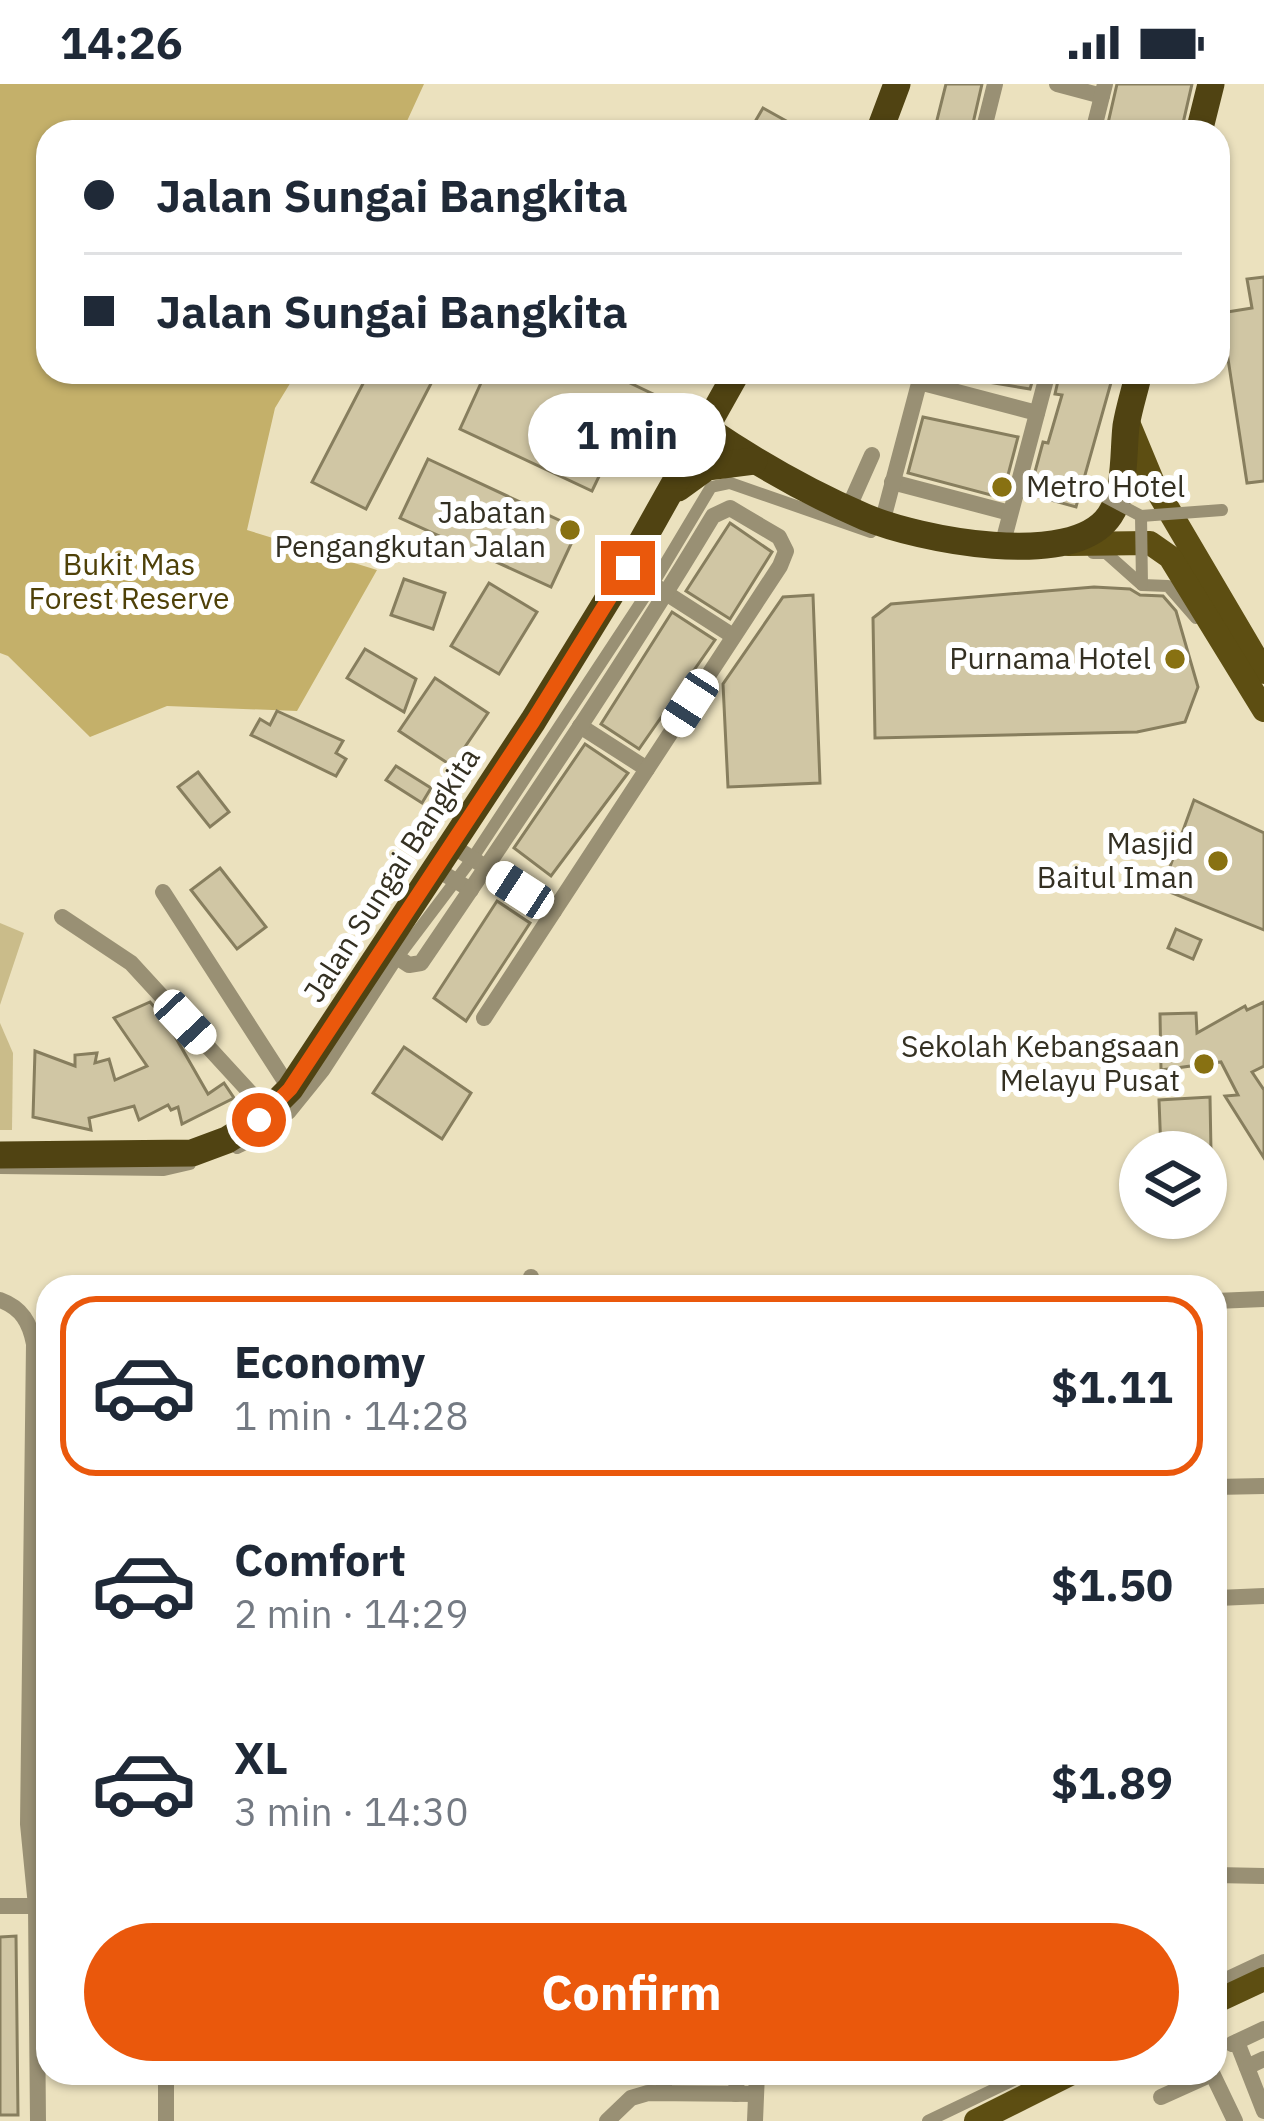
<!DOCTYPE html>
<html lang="en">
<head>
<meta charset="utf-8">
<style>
  body { margin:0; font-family:"IBM Plex Sans",sans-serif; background:#f6f6f7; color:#1f2937; height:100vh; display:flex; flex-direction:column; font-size:45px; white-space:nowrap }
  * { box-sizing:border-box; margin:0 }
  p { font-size:39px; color:#747a83 }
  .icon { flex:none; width:66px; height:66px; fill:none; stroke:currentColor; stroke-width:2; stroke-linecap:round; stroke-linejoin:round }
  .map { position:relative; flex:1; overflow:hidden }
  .drawer { position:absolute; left:36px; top:1191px; width:1191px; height:810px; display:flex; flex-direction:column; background:#fff; border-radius:36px; box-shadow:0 3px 9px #0004 }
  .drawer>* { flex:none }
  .top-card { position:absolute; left:36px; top:36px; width:1194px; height:264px; border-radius:36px; box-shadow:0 3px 9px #0004; display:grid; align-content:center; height:264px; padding:0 48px; background:#fff }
  .controls { position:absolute; left:1119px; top:1047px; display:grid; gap:24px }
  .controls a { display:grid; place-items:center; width:108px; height:108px; border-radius:50%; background:#fff; box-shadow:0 3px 9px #0004; font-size:60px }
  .end { position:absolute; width:54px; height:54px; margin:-27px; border:15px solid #ea580c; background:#fff; box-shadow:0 0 0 6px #fff }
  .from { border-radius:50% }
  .bubble { position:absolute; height:84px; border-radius:42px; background:#fff; box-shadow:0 3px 9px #0004; font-size:39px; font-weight:700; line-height:84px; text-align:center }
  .car { position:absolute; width:36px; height:72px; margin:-36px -18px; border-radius:15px; box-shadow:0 0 9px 3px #0007; background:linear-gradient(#fff 24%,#345 0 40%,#fff 0 76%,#345 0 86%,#fff 0) }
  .top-card b { display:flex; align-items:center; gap:42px; height:114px; font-size:45px }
  .top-card b+b { border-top:3px solid #e0e1e3 }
  .top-card i { width:30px; height:30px; background:#1f2937 }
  ul { padding:21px 0 0; list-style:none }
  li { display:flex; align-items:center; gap:36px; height:180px; margin:0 24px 18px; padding:0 24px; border:6px solid transparent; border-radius:36px }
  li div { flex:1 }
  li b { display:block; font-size:45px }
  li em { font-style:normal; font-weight:700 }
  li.selected { border-color:#ea580c }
  li>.icon { width:108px; height:108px; stroke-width:1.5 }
  .button { display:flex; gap:24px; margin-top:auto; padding:24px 48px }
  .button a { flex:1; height:138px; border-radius:72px; background:#ea580c; color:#fff; font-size:48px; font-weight:700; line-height:138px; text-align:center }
  .status { display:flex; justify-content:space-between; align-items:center; height:84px; padding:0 60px; background:#fff; direction:ltr }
  .status svg { height:33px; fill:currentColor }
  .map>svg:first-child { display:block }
  .green { fill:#cabc8a }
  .forest { fill:#c4b06a }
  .building { fill:#d0c6a4; stroke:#877e5e; stroke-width:3 }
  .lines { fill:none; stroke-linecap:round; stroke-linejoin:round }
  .pedestrian { stroke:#999074; stroke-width:12 }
  .minor { stroke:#999074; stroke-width:16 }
  .primary { stroke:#5d4e12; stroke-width:24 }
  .trunk { stroke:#504312; stroke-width:27 }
  .pedestrian-bridge { stroke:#999074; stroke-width:12 }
  .route { stroke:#ea580c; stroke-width:15 }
  .poi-dot { fill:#887112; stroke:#fff; stroke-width:4.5 }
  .labels { text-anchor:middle; stroke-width:12; stroke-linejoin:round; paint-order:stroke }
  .poi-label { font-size:30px; fill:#343022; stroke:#fff; text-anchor:end }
  .park-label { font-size:30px; fill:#4f4108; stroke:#fff }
  .street-label { font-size:30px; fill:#343022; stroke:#fff }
</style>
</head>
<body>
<div class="status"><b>14:26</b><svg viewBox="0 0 49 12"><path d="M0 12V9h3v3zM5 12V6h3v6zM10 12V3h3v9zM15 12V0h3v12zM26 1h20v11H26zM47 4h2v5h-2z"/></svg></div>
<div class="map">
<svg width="1264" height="2037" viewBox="0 0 1264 2037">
  <rect width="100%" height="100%" fill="#ebe1be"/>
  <g class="green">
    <polygon points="0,839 24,849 0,921"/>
    <polygon points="0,939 13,969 12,1046 0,1046"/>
  </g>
  <polygon class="forest" points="0,0 424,0 402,48 48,48 48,288 297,288 275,324 247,446 377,486 297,627 167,622 90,653 8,572 0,569"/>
  <g class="building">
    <polygon points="946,0 982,0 971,48 934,48"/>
    <polygon points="1117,0 1192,0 1181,48 1106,48"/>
    <polygon points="763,24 806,48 749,48"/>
    <polygon points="1264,193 1264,397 1247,399 1221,229 1252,224 1247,195"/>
    <polygon points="369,288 437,288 366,425 312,398"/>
    <polygon points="486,288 607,288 655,311 628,365 615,359 592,407 460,345"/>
    <polygon points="977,288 1035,288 1030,305 976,296"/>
    <polygon points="1060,288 1114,288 1076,423 1029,410 1043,358 1048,359 1062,311 1055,310"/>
    <polygon points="923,333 1018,353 1002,414 908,389"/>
    <polygon points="428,375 578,445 551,503 400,434"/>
    <polygon points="730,439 772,468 730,535 686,507"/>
    <polygon points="404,495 445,509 433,545 391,531"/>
    <polygon points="489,499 537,528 499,590 451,562"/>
    <polygon points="1094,503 1130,505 1140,511 1163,512 1176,527 1198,603 1185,638 1137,648 875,654 873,534 891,520"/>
    <polygon points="813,511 820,699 728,703 723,600 783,513"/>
    <polygon points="672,528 715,556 639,665 601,640"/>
    <polygon points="365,565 416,595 404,628 347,594"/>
    <polygon points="435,594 488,629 452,682 399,647"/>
    <polygon points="277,627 343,657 336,669 346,675 336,692 251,651 260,635 270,641"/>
    <polygon points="585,660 628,689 551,792 514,764"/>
    <polygon points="396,682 431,704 422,719 386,696"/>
    <polygon points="198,688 229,728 210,743 178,703"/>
    <polygon points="1194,716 1264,749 1264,846 1162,805"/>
    <polygon points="220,784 266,843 237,865 191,806"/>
    <polygon points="497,817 530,839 466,937 434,914"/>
    <polygon points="1176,845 1201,856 1193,875 1168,864"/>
    <polygon points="150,918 165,935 208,1010 224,999 234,1014 182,1040 178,1023 171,1026 168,1021 139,1036 134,1022 89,1034 91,1046 33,1033 35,967 75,982 75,971 97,969 95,979 109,975 115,996 147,982 114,934"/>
    <polygon points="1264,918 1264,982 1252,988 1264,1006 1264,1074 1225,1012 1238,1011 1221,978 1161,986 1160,930 1196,929 1197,949 1245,922 1247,926"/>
    <polygon points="404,963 471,1009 442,1055 373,1009"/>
    <polygon points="1210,1013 1211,1068 1161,1068 1159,1016"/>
    <polygon points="16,1852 18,2031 0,2031 0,1853"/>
  </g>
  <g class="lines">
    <g class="pedestrian">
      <polyline points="1093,469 1106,469 1142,501 1168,502 1196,534"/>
      <polyline points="237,1064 256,1055 290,1029 324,987 398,873 472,775 653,500 711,403 730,399 871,448"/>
      <polyline points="0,1084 164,1086 190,1080"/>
      <polyline points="1215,1899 1264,1876"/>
      <polyline points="928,2037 1028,1989"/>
    </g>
    <g class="minor">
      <polyline points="1057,0 1102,12"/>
      <polyline points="983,48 995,0"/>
      <polyline points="1093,48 1105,0"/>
      <polyline points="919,298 1037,329"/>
      <polyline points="892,398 1010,429"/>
      <polyline points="848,425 872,371"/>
      <polyline points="882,439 922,288"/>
      <polyline points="1002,462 1048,288"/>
      <polyline points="627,484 733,552"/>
      <polyline points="580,642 647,685"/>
      <polyline points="436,785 471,806"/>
      <polyline points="163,808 290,1005"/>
      <polyline points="62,833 131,879 268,1028"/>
      <path d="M383 864 409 881 421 879C521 732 621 585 713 432L730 424 779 453 786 467 780 482 554 827 451 761"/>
      <polyline points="484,934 554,827"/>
      <polyline points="531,1193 531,1203"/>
      <polyline points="944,1203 961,1199 1036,1203"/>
      <path d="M0 1216C22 1224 30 1239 34 1260L28 1740 36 1822 38 2037"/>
      <polyline points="1215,1217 1264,1215"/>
      <polyline points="1215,1403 1264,1402"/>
      <polyline points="1218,1514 1264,1512"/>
      <polyline points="1215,1791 1264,1792"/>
      <polyline points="0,1822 36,1822"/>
      <polyline points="1237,1958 1264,2027"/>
      <polyline points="1232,1960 1264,1945"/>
      <polyline points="1247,1983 1264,1975"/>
      <polyline points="1212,1989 1235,2037"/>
      <polyline points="664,2009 664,1989"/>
      <polyline points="736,2010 737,1989"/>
      <polyline points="1161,2013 1212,1990"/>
      <polyline points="166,2037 166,1989"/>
      <polyline points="607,2037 631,2014 648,2009 756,2010"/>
      <polyline points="755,2037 757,1989"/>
    </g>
    <g class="primary">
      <polyline points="1127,336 1154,401 1264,588"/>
      <polyline points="1068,460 1150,459 1170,473 1264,626"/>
      <polyline points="1215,1918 1264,1895"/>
      <polyline points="976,2037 1072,1989"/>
    </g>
    <g class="trunk">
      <polyline points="879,48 897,0"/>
      <polyline points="1199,48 1211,0"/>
      <path d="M705 344C755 378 809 409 865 433 917 455 1073 487 1110 431 1126 407 1123 369 1126 342 1129 324 1135 306 1139 288"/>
      <polyline points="678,404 707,383 754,377"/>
      <polyline points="0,1071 192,1069 227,1056 259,1036 290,1005 533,637 627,484 737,288"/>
    </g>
    <g class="pedestrian-bridge">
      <polyline points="1092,406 1141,432 1142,501"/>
      <polyline points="1141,432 1222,426"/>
    </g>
  </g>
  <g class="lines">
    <polyline class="route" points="259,1036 290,1005 533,637 628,484"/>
  </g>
  <g class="poi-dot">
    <circle cx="1002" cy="403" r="12"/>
    <circle cx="570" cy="446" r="12"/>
    <circle cx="1175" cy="575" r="12"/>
    <circle cx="1218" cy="777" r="12"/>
    <circle cx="1204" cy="980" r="12"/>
  </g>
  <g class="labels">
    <g class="poi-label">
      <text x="1026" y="413" text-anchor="start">Metro Hotel</text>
      <text x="546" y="439">Jabatan<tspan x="546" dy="34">Pengangkutan Jalan</tspan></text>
      <text x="1151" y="585">Purnama Hotel</text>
      <text x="1194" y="770">Masjid<tspan x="1194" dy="34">Baitul Iman</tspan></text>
      <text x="1180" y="973">Sekolah Kebangsaan<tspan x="1180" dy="34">Melayu Pusat</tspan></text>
    </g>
    <g class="park-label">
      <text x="129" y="491">Bukit Mas<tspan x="129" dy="34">Forest Reserve</tspan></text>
    </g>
    <g class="street-label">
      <text transform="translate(392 791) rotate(-57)" y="10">Jalan Sungai Bangkita</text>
    </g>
  </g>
</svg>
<div class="controls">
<a><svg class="icon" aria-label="layers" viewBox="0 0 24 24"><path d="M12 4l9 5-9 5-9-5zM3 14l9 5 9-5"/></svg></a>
</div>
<i class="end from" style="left:259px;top:1036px"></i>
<i class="end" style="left:628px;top:484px"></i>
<div class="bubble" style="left:528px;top:309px;width:198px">1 min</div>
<i class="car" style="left:690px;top:619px;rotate:213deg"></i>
<i class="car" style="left:520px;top:806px;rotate:303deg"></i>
<i class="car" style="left:185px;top:938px;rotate:137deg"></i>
<div class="top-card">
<b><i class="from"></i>Jalan Sungai Bangkita</b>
<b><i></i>Jalan Sungai Bangkita</b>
</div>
<section class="drawer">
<ul>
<li class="selected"><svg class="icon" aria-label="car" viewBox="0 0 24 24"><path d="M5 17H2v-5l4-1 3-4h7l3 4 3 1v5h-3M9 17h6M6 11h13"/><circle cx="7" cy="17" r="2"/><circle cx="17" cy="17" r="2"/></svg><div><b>Economy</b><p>1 min · 14:28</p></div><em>$1.11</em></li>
<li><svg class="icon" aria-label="car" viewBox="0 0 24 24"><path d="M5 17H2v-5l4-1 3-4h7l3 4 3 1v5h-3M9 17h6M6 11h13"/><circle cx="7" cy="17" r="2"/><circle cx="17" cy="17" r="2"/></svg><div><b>Comfort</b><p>2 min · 14:29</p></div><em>$1.50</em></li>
<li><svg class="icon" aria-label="car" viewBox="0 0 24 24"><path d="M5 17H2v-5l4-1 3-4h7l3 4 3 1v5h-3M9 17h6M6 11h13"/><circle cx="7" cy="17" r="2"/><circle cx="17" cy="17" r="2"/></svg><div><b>XL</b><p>3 min · 14:30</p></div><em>$1.89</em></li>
</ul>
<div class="button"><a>Confirm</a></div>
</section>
</div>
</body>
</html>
